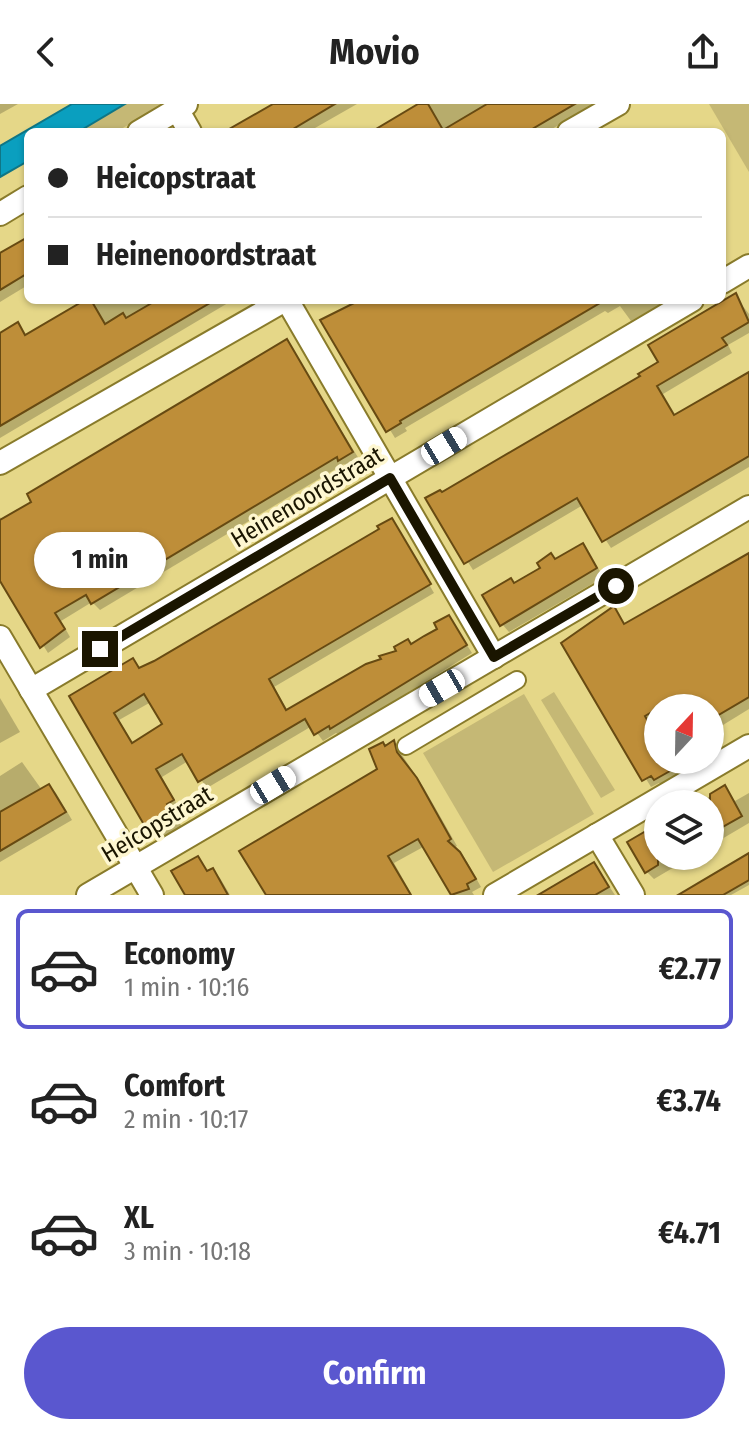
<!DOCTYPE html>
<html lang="en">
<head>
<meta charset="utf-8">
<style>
  body { margin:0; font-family:"Fira Sans Condensed",sans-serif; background:#f2f2f2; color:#222; height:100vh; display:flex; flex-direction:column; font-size:30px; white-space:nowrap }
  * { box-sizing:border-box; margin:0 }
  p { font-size:26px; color:#767676 }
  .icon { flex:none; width:44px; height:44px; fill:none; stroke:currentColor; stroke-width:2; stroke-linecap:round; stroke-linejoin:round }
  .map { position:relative; height:791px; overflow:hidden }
  .sheet { display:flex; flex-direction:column; background:#fff; flex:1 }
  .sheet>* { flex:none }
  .top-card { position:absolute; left:24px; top:24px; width:702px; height:176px; border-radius:12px; box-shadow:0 2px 6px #0004; display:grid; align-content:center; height:176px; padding:0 24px; background:#fff }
  .needle { width:52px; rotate:22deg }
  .controls { position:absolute; left:644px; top:590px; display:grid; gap:16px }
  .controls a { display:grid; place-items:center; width:80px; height:80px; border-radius:50%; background:#fff; box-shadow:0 2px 6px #0004; font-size:40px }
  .end { position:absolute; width:36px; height:36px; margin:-18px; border:10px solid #1a1500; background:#fff; box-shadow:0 0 0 4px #fff }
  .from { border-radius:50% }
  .bubble { position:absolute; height:56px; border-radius:28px; background:#fff; box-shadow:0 2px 6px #0004; font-size:26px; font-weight:700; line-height:56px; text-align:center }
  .car { position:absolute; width:24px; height:48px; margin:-24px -12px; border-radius:10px; box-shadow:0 0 6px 2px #0007; background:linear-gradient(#fff 24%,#345 0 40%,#fff 0 76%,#345 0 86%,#fff 0) }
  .top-card b { display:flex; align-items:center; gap:28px; height:76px; font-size:30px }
  .top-card b+b { border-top:2px solid #e0e0e0 }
  .top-card i { width:20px; height:20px; background:#222 }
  ul { padding:14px 0 0; list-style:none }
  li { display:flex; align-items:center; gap:24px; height:120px; margin:0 16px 12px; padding:0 8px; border:4px solid transparent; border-radius:12px }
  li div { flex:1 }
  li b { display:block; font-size:30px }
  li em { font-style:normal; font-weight:700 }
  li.on { border-color:#5a57cf }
  li>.icon { width:72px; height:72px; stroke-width:1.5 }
  .primary-button { display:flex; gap:16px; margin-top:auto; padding:16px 24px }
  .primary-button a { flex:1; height:92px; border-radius:48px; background:#5a57cf; color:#fff; font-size:32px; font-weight:700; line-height:92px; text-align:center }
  header { display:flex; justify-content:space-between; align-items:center; height:104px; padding:0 24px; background:#fff; font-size:36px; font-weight:700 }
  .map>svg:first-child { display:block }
  .green { fill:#c5b875 }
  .water { fill:#0a9fbf; stroke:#0f7686; stroke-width:2 }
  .shadow { fill:#0003; fill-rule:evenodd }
  .building { fill:#be8e39; stroke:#674a12; stroke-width:2; fill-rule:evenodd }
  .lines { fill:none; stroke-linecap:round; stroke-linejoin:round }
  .pedestrian-casing { stroke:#897b2b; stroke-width:20 }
  .minor-casing { stroke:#897b2b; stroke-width:26 }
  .pedestrian { stroke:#fff; stroke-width:16 }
  .minor { stroke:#fff; stroke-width:22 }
  .route { stroke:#1a1500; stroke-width:10 }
  .labels { text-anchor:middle; stroke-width:7; stroke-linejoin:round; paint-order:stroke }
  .street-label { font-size:24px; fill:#1a1500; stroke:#fef7d1 }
</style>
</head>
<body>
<header><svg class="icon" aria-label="back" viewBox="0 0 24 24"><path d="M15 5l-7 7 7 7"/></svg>Movio<svg class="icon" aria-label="share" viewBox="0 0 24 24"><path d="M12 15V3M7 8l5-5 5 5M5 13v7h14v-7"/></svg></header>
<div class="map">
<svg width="749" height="791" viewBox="0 0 749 791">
  <rect width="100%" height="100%" fill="#e5d788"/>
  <g class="green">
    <polygon points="125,0 164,0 116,28 78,28"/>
    <polygon points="709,0 749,0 749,68"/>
    <polygon points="554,588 615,686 601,694 541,596"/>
    <polygon points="524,590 594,710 493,768 423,649"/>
  </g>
  <polygon class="water" points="72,0 125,0 78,28 28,28 28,57 0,73 0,42"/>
  <g class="shadow">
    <polygon points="0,0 18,0 0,10"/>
    <polygon points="277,0 357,0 308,28 225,28"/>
    <polygon points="422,0 594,0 547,28 374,28"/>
    <polygon points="28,140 28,181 0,198 0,151"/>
    <polygon points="735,192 749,210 749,229 728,241 732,249 663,290 676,312 749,269 749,363 611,444 583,401 473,466 428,395 442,391 642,273"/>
    <polygon points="89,196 233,196 0,334 0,248"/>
    <polygon points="364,196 668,196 631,217 620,202 608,209 605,207 405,324 407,327 395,334 323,216"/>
    <polygon points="287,238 359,355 347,362 344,360 100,506 92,498 61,517 70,533 48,549 0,472 0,413 2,417"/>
    <path d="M392 416 434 489 274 583 288 607 412 542 440 525 449 513 472 549 339 631 336 629 323 637 312 622 207 684 188 657 162 673 179 704 173 708 182 723 159 737 71 593 133 557 141 566 381 426ZM151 598 165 621 133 640 119 616Z"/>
    <polygon points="583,442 604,473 509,528 502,520 515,481"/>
    <polygon points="749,451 749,605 710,629 710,604 658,604 658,656 706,656 662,682 659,679 651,683 563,539 614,504 626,521"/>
    <polygon points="0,594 20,628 0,639"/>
    <polygon points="394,639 424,684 457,742 453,744 467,758 481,783 472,788 474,791 454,791 425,742 394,759 412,791 268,791 380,666 386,644"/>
    <polygon points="22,658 42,686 49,682 56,689 72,716 0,758 0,672"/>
    <polygon points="724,684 735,697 749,689 749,719 710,742 710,700 697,700"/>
    <polygon points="658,723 658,752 693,752 654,775 647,768"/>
    <polygon points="749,751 749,781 731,791 682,791"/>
    <polygon points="198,755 209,769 212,766 220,774 230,791 187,791"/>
    <polygon points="594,760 615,791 542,791"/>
  </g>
  <g class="building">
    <polygon points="273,0 335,0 288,28 224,28"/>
    <polygon points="418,0 428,0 443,26 487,0 575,0 527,28 371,28"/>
    <polygon points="28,133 28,169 0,186 0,149"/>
    <polygon points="736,189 749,218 722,234 727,241 657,282 674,311 749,268 749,352 602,438 577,394 464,460 425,394 440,386 442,388 640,272 638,270 658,258 648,241"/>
    <polygon points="85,196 91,196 105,220 123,209 126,214 157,196 215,196 0,322 0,229 18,218 25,231"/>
    <polygon points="360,196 605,196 400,317 401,319 386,328 320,216"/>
    <polygon points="287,235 353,348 338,357 337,353 91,500 86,491 55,509 65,525 40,544 0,477 0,416 31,398 27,390"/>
    <path d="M392 414 431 480 269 575 286 606 366 560 381 555 379 552 396 547 394 543 408 535 411 540 424 532 437 525 434 519 449 511 467 541 330 625 329 622 314 631 305 615 198 678 182 650 156 665 174 696 167 700 177 716 150 731 69 592 133 554 139 564 154 557 379 425 377 422ZM144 590 162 620 132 639 114 609Z"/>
    <polygon points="583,439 597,464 500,522 482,491 511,474 514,479 540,464 537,459 551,449 555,455"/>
    <polygon points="749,449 749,593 710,616 710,604 681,604 676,594 645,612 658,635 658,656 663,656 670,667 654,676 651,672 642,677 561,539 614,502 624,520"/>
    <polygon points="394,636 397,648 417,674 451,735 448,737 460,748 476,775 467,780 469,785 451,791 418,735 388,752 411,791 266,791 239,747 377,665 369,645 383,638 385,642"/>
    <polygon points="49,680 66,708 0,747 0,708"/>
    <polygon points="725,681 742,712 710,730 710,690"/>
    <polygon points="658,720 658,761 645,769 627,738"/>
    <polygon points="749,749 749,776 723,791 678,791"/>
    <polygon points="198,752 207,767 213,764 228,791 185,791 171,767"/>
    <polygon points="594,758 609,783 595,791 538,791"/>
  </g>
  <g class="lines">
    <defs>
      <polyline id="pedestrian" points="406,642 517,576"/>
      <g id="minor">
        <polyline points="177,5 190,28"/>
        <polyline points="139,28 186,0"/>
        <polyline points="569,28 618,0"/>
        <polyline points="0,110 28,93"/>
        <polyline points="722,178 749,162"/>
        <polyline points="287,196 494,553"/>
        <polyline points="0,359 285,196"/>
        <polyline points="0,533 152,791"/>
        <polyline points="31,586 692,196"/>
        <polyline points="597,731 633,791"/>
        <polyline points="88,791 749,403"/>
        <polyline points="495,791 749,642"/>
      </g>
    </defs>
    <use href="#pedestrian" class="pedestrian-casing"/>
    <use href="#minor" class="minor-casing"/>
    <use href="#pedestrian" class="pedestrian"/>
    <use href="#minor" class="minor"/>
  </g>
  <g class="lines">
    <polyline class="route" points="100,545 390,374 494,553 616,482"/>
  </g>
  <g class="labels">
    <g class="street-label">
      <text transform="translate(307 393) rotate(-31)" y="8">Heinenoordstraat</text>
      <text transform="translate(157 720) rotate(-31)" y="8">Heicopstraat</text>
    </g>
  </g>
</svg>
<div class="controls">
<a><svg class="needle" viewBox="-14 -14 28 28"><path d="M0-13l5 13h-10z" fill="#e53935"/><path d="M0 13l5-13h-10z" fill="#767676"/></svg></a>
<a><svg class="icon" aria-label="layers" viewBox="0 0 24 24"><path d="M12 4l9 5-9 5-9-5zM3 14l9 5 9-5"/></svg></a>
</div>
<i class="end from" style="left:616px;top:482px"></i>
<i class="end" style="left:100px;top:545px"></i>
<div class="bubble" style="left:34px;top:428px;width:132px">1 min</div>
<i class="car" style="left:444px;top:342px;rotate:59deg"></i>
<i class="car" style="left:442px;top:584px;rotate:240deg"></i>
<i class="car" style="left:273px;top:681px;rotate:59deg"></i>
<div class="top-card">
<b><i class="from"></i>Heicopstraat</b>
<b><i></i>Heinenoordstraat</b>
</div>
</div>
<section class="sheet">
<ul>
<li class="on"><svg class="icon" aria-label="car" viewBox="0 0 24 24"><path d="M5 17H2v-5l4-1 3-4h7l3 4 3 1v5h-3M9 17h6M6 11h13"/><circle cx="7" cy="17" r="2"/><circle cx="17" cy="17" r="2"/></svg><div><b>Economy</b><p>1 min · 10:16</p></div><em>€2.77</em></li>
<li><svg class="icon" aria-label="car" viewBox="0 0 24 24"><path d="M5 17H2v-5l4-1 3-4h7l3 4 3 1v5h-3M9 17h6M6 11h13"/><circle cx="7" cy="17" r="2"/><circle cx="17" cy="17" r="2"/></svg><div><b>Comfort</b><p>2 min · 10:17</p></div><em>€3.74</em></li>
<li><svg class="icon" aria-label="car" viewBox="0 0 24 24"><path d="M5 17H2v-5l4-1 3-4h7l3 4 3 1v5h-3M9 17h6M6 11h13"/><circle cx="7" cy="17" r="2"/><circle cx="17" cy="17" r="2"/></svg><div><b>XL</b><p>3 min · 10:18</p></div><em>€4.71</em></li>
</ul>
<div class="primary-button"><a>Confirm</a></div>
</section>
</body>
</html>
